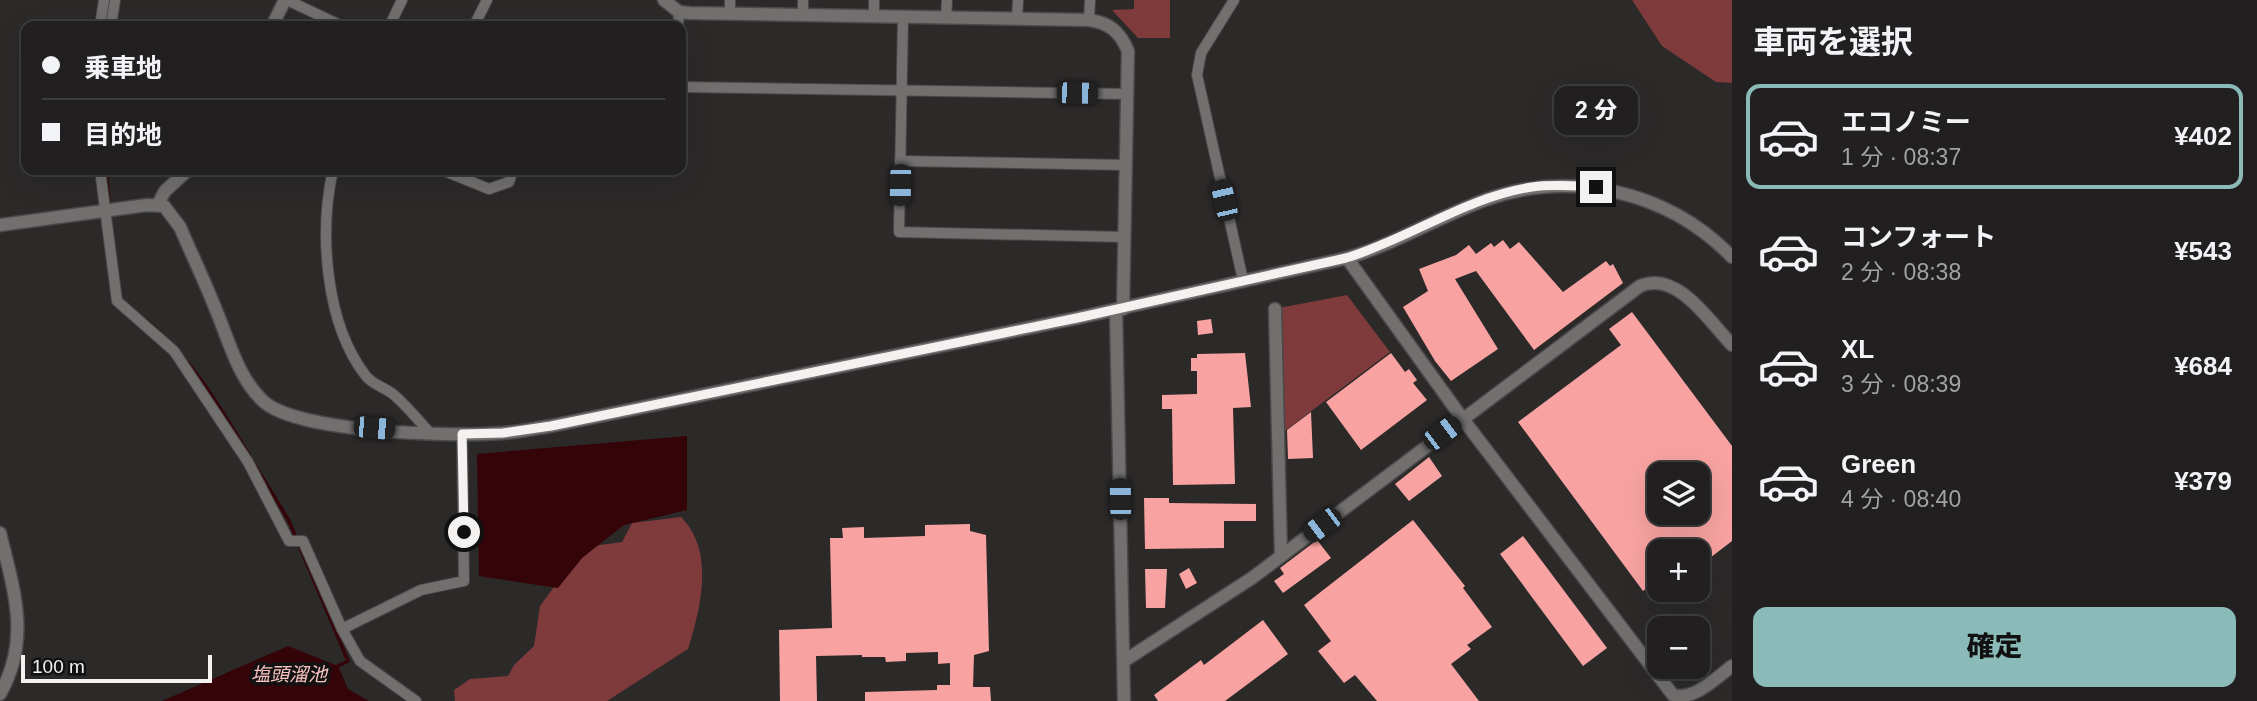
<!DOCTYPE html>
<html lang="ja">
<head>
<meta charset="utf-8">
<style>
  body { margin:0; font-family:Arial,"Noto Sans JP",sans-serif; background:#292728; color:#f1f3f6; height:100vh; display:flex; flex-direction:column; font-size:26px; white-space:nowrap }
  * { box-sizing:border-box; margin:0 }
  p { font-size:23px; color:#a2a2a4 }
  .icon { flex:none; width:38px; height:38px; fill:none; stroke:currentColor; stroke-width:2; stroke-linecap:round; stroke-linejoin:round }
  .map { position:relative; flex:1; overflow:hidden }
  .sheet { display:flex; flex-direction:column; background:#211f1f; width:525px }
  .sheet>* { flex:none }
  .banner { position:absolute; left:21px; top:21px; width:665px; height:154px; border-radius:14px; box-shadow:0 7px 28px #0002,0 0 0 2px #3e3d3d; display:grid; align-content:center; height:154px; padding:0 21px; background:#211f1f }
  .buttons { position:absolute; left:1647px; top:462px; display:grid; gap:14px }
  .buttons a { display:grid; place-items:center; width:63px; height:63px; border-radius:14px; background:#211f1f; box-shadow:0 7px 28px #0002,0 0 0 2px #3e3d3d; font-size:35px }
  .scale { position:absolute; left:21px; bottom:18px; width:191px; box-sizing:border-box; padding-left:7px; border:4px solid #f4f2f1; border-top:0; font-size:19px; line-height:24px; white-space:nowrap; color:#f4f2f1; -webkit-text-stroke:5px #131212; paint-order:stroke }
  .end { position:absolute; width:32px; height:32px; margin:-16px; border:9px solid #f4f2f1; background:#111; box-shadow:0 0 0 4px #111 }
  .from { border-radius:50% }
  .bubble { position:absolute; height:49px; border-radius:14px; background:#211f1f; box-shadow:0 7px 28px #0002,0 0 0 2px #3e3d3d; font-size:23px; font-weight:800; line-height:49px; text-align:center }
  .car { position:absolute; width:21px; height:42px; margin:-21px -10px; border-radius:9px; box-shadow:0 0 5px 2px #0007; background:linear-gradient(#222 24%,#8ab4d8 0 40%,#222 0 76%,#8ab4d8 0 86%,#222 0) }
  .banner b { display:flex; align-items:center; gap:24px; height:66px; font-size:26px }
  .banner b+b { border-top:2px solid #3e3d3d }
  .banner i { width:18px; height:18px; background:#f1f3f6 }
  ul { padding:0; list-style:none }
  li { display:flex; align-items:center; gap:21px; height:105px; margin:0 14px 10px; padding:0 7px; border:4px solid transparent; border-radius:14px }
  li div { flex:1 }
  li b { display:block; font-size:26px }
  li em { font-style:normal; font-weight:800 }
  li.active { border-color:#8bbbb9 }
  li>.icon { width:63px; height:63px; stroke-width:1.5 }
  h2 { padding:0 21px; font-size:32px; line-height:84px }
  .primary-button { display:flex; gap:14px; margin-top:auto; padding:14px 21px }
  .primary-button a { flex:1; height:80px; border-radius:14px; background:#8bbbb9; color:#111; font-size:28px; font-weight:800; line-height:80px; text-align:center }
  main { display:flex; flex:1; min-height:0 }
  .map>svg:first-child { display:block }
  .green { fill:#7f3a3b }
  .water { fill:#350409 }
  .lines { fill:none; stroke-linecap:round; stroke-linejoin:round }
  .stream { stroke:#350409; stroke-width:3.5 }
  .building { fill:#f8a3a1; fill-rule:evenodd }
  .minor-casing { stroke:#4a4848; stroke-width:12 }
  .tertiary-casing { stroke:#4a4848; stroke-width:15 }
  .minor { stroke:#726f6f; stroke-width:10 }
  .tertiary { stroke:#726f6f; stroke-width:12 }
  .route { stroke:#f4f2f1; stroke-width:9 }
  .labels { text-anchor:middle; stroke-width:7; stroke-linejoin:round; paint-order:stroke }
  .water-label { font-size:19px; font-style:italic; fill:#fbc4c2; stroke:#131212 }
</style>
</head>
<body>
<main>
<div class="map">
<svg width="1732" height="701" viewBox="0 0 1732 701">
  <rect width="100%" height="100%" fill="#2c2929"/>
  <g class="green">
    <polygon points="1134,0 1170,0 1170,38 1138,38 1112,10 1134,9"/>
    <polygon points="1632,0 1732,0 1732,83 1716,82 1662,46"/>
    <polygon points="1347,295 1390,352 1282,433 1279,308"/>
    <path d="M681 517C715 551 701 607 688 649L607 701H455L454 690 470 679 508 676 514 665 534 646 540 606 567 569 593 546 622 542 632 523Z"/>
  </g>
  <g class="water">
    <polygon points="687,436 687,510 624,525 582,558 558,588 479,576 477,454"/>
    <polygon points="288,646 338,666 348,689 369,701 162,701"/>
  </g>
  <g class="lines">
    <g class="stream">
      <polyline points="106,170 109,204"/>
      <path d="M146 320C192 359 219 405 249 455"/>
      <polyline points="253,462 289,521 348,661 338,666"/>
    </g>
  </g>
  <g class="building">
    <polygon points="1503,240 1510,249 1519,242 1563,292 1606,261 1610,266 1613,264 1623,283 1534,350 1476,271 1455,279 1498,349 1451,381 1435,361 1403,307 1428,291 1419,269 1456,255 1469,245 1476,254 1491,243 1494,247"/>
    <path d="M1632 312 1732 446V541L1706 561 1698 551H1659V579L1643 591 1518 422 1621 345 1609 329ZM1659 474H1698V513H1659Z"/>
    <polygon points="1211,319 1213,333 1198,335 1197,321"/>
    <polygon points="1245,353 1251,407 1233,408 1235,484 1173,485 1172,409 1162,409 1162,395 1197,394 1197,371 1191,371 1191,358 1197,358 1197,354"/>
    <polygon points="1391,353 1405,372 1409,369 1417,380 1413,383 1427,400 1361,450 1326,402"/>
    <polygon points="1311,412 1313,458 1288,459 1287,430"/>
    <polygon points="1429,457 1442,476 1409,501 1395,484"/>
    <polygon points="1144,498 1169,498 1169,503 1256,504 1256,521 1224,521 1224,548 1145,549"/>
    <polygon points="1413,520 1465,586 1463,588 1492,627 1467,645 1471,649 1451,664 1479,701 1377,701 1355,675 1344,683 1318,651 1331,641 1304,605"/>
    <polygon points="970,524 970,531 986,535 989,651 974,655 973,687 990,687 991,701 865,701 865,692 937,690 937,685 950,685 950,663 938,664 938,652 906,653 906,661 886,662 885,657 862,657 862,655 816,656 817,701 780,701 779,630 832,628 830,538 843,538 842,528 864,527 864,538 925,536 925,525"/>
    <polygon points="1523,536 1607,648 1583,666 1500,554"/>
    <polygon points="1317,540 1331,558 1283,593 1274,581 1284,574 1280,568"/>
    <polygon points="1189,568 1197,583 1186,589 1179,574"/>
    <polygon points="1145,569 1167,569 1165,608 1146,608"/>
    <polygon points="1263,620 1288,654 1225,701 1158,701 1154,695 1201,660 1204,665"/>
  </g>
  <g class="lines">
    <defs>
      <g id="minor">
        <polyline points="287,0 342,26"/>
        <polyline points="1234,0 1201,53 1197,75 1243,280"/>
        <polyline points="730,13 730,0"/>
        <polyline points="803,15 803,0"/>
        <polyline points="874,16 874,0"/>
        <polyline points="903,17 899,232 1124,237"/>
        <polyline points="946,18 947,0"/>
        <polyline points="1017,19 1018,0"/>
        <polyline points="1089,20 1090,0"/>
        <polyline points="391,23 402,26"/>
        <polyline points="100,26 104,0"/>
        <polyline points="111,26 115,0"/>
        <polyline points="386,26 391,23 402,0"/>
        <polyline points="474,26 487,0"/>
        <polyline points="678,26 679,12"/>
        <polyline points="681,87 1128,94"/>
        <polyline points="900,161 1126,165"/>
        <polyline points="100,170 117,301 174,351 248,462 289,541 303,541 342,629 360,661 416,701"/>
        <path d="M333 170C319 232 325 324 366 376 373 385 384 387 393 394 407 406 418 420 430 433"/>
        <polyline points="442,170 489,189 509,182 511,176 507,170"/>
        <polyline points="342,629 421,590 464,581 462,434"/>
      </g>
      <g id="tertiary">
        <path d="M664 0 679 12 689 13 1089 20C1110 23 1120 32 1128 51L1123 309"/>
        <polyline points="272,26 285,0"/>
        <polyline points="158,204 165,191 188,170"/>
        <path d="M0 225 147 205 164 206 180 227C192 255 205 282 216 310 229 341 238 377 262 400 294 433 455 437 503 433 519 432 535 428 551 426L1077 318 1347 258C1395 244 1438 217 1485 200 1571 169 1668 191 1732 257"/>
        <path d="M1347 258 1462 418 1673 695C1694 701 1716 678 1732 666"/>
        <polyline points="1275,309 1281,556"/>
        <polyline points="1116,310 1124,701"/>
        <path d="M0 533C14 591 31 639 0 694"/>
        <path d="M1124 661 1252 578 1640 286C1677 270 1709 321 1732 345"/>
      </g>
    </defs>
    <use href="#minor" class="minor-casing"/>
    <use href="#tertiary" class="tertiary-casing"/>
    <use href="#minor" class="minor"/>
    <use href="#tertiary" class="tertiary"/>
  </g>
  <g class="lines">
    <path class="route" d="M464 532 462 434 503 433 551 426 1077 318 1346 258C1409 239 1466 197 1532 187 1553 184 1575 186 1596 187"/>
  </g>
  <g class="labels">
    <g class="water-label">
      <text x="289" y="681">塩頭溜池</text>
    </g>
  </g>
</svg>
<div class="buttons">
<a><svg class="icon" aria-label="layers" viewBox="0 0 24 24"><path d="M12 4l9 5-9 5-9-5zM3 14l9 5 9-5"/></svg></a>
<a>+</a>
<a>−</a>
</div>
<div class="scale">100 m</div>
<i class="end from" style="left:464px;top:532px"></i>
<i class="end" style="left:1596px;top:187px"></i>
<div class="bubble" style="left:1554px;top:86px;width:84px">2 分</div>
<i class="car" style="left:1077px;top:93px;rotate:91deg"></i>
<i class="car" style="left:900px;top:185px;rotate:181deg"></i>
<i class="car" style="left:1224px;top:200px;rotate:347deg"></i>
<i class="car" style="left:374px;top:428px;rotate:95deg"></i>
<i class="car" style="left:1442px;top:433px;rotate:53deg"></i>
<i class="car" style="left:1120px;top:499px;rotate:359deg"></i>
<i class="car" style="left:1322px;top:525px;rotate:233deg"></i>
<div class="banner">
<b><i class="from"></i>乗車地</b>
<b><i></i>目的地</b>
</div>
</div>
<section class="sheet">
<h2>車両を選択</h2>
<ul>
<li class="active"><svg class="icon" aria-label="car" viewBox="0 0 24 24"><path d="M5 17H2v-5l4-1 3-4h7l3 4 3 1v5h-3M9 17h6M6 11h13"/><circle cx="7" cy="17" r="2"/><circle cx="17" cy="17" r="2"/></svg><div><b>エコノミー</b><p>1 分 · 08:37</p></div><em>¥402</em></li>
<li><svg class="icon" aria-label="car" viewBox="0 0 24 24"><path d="M5 17H2v-5l4-1 3-4h7l3 4 3 1v5h-3M9 17h6M6 11h13"/><circle cx="7" cy="17" r="2"/><circle cx="17" cy="17" r="2"/></svg><div><b>コンフォート</b><p>2 分 · 08:38</p></div><em>¥543</em></li>
<li><svg class="icon" aria-label="car" viewBox="0 0 24 24"><path d="M5 17H2v-5l4-1 3-4h7l3 4 3 1v5h-3M9 17h6M6 11h13"/><circle cx="7" cy="17" r="2"/><circle cx="17" cy="17" r="2"/></svg><div><b>XL</b><p>3 分 · 08:39</p></div><em>¥684</em></li>
<li><svg class="icon" aria-label="car" viewBox="0 0 24 24"><path d="M5 17H2v-5l4-1 3-4h7l3 4 3 1v5h-3M9 17h6M6 11h13"/><circle cx="7" cy="17" r="2"/><circle cx="17" cy="17" r="2"/></svg><div><b>Green</b><p>4 分 · 08:40</p></div><em>¥379</em></li>
</ul>
<div class="primary-button"><a>確定</a></div>
</section>
</main>
</body>
</html>
